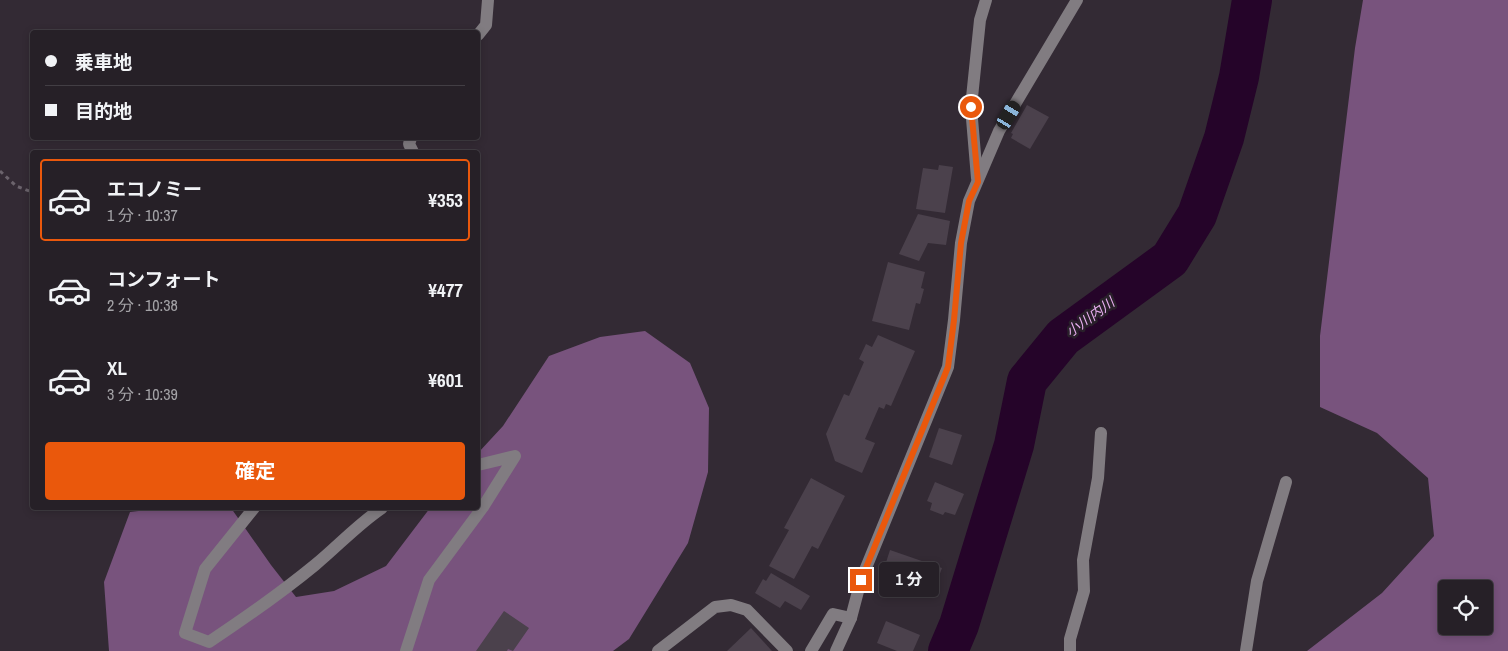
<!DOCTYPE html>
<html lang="ja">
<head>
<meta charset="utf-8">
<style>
  body { margin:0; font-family:"Archivo Narrow","Noto Sans JP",sans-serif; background:#322d33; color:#f1f3f6; height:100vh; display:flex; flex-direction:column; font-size:19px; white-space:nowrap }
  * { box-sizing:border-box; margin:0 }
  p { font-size:16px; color:#a4a3a7 }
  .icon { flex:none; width:28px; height:28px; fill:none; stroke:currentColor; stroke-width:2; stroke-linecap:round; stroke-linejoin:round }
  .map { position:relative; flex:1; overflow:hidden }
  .panel { position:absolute; left:30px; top:150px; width:450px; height:360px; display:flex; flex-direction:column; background:#262027; border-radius:5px; box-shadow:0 2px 8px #0003,0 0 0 1px #423e44 }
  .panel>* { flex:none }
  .guide { position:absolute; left:30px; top:30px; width:450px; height:110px; border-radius:5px; box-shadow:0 2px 8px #0003,0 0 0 1px #423e44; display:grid; align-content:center; height:110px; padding:0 15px; background:#262027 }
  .fabs { position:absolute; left:1438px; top:580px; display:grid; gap:10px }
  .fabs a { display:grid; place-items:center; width:55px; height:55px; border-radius:5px; background:#262027; box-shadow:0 2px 8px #0003,0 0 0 1px #423e44; font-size:25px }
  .end { position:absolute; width:22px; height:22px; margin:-11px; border:6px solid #ea580c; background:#fff; box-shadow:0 0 0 2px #fff }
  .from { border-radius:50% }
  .bubble { position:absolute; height:35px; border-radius:5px; background:#262027; box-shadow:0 2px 8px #0003,0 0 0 1px #423e44; font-size:16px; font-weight:700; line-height:35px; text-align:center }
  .car { position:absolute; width:15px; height:30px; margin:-15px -8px; border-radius:6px; box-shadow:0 0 4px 1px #0007; background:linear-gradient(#222 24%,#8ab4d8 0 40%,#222 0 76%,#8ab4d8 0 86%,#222 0) }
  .guide b { display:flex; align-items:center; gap:18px; height:48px; font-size:19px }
  .guide b+b { border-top:1px solid #423e44 }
  .guide i { width:12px; height:12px; background:#f1f3f6 }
  ul { padding:9px 0 0; list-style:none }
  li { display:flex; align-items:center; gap:15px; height:82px; margin:0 10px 8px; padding:0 5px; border:2px solid transparent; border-radius:5px }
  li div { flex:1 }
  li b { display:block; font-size:19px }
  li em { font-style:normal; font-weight:700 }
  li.on { border-color:#ea580c }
  li>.icon { width:45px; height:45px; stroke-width:1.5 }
  .primary-button { display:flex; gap:10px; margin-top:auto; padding:10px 15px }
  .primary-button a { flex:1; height:58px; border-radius:5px; background:#ea580c; color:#fff; font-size:20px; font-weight:700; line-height:58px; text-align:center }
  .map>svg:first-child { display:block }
  .forest { fill:#78537d; fill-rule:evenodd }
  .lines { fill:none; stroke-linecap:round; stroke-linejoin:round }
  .river { stroke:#250429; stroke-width:40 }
  .building { fill:#4b414c }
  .path { stroke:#6b636c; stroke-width:3; stroke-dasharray:4 4; stroke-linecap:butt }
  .minor { stroke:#817c81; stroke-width:12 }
  .route { stroke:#ea580c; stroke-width:6 }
  .labels { text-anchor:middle; stroke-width:5; stroke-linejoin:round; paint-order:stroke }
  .water-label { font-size:14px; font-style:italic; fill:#eab0f2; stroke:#29202a }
</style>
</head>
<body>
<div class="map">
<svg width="1508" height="651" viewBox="0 0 1508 651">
  <rect width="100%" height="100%" fill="#332a34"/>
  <g class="forest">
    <path d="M1363 0H1508V651H1307L1382 593 1434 536 1428 478 1377 433 1320 407V336L1355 48ZM1446 589H1484V626H1446Z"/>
    <polygon points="645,331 690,363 709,408 708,472 688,543 629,639 613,651 109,651 104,582 130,512 164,508 231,508 271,565 296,597 334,591 386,566 430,508 478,508 478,453 503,426 549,356 600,337"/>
  </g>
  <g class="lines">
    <polyline class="river" points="948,651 959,625 1014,445 1027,381 1063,337 1170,259 1197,215 1224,138 1239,77 1252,0"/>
  </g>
  <g class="building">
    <polygon points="1027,105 1049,117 1030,149 1011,138 1013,134 1011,133"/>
    <polygon points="939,165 953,167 945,213 916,209 923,168 938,170"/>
    <polygon points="918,214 950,221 946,245 928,243 919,261 899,254"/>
    <polygon points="888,262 925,272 921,288 924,289 920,304 916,303 909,330 872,321"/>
    <polygon points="878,335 915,351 891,406 886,404 884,409 879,407 865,439 875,443 862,473 835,461 826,434 844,394 849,396 864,362 859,359 866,344 872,347"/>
    <polygon points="939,428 962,435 952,465 929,457"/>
    <polygon points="811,478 845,496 818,549 812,546 794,579 769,566 789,530 784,528"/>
    <polygon points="935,482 964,494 955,515 945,512 943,515 930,510 932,503 927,501"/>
    <polygon points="890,550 942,568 931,598 912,592 910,597 897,593 898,591 879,584"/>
    <polygon points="771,573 810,596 801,610 785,601 780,608 755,593 763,579 766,581"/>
    <polygon points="504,611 529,628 513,651 508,649 507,651 476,651"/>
    <polygon points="886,621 920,635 913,651 897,651 877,643"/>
    <polygon points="751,628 772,651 727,651"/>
  </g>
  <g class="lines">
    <polyline class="path" points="0,171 16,186 32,192"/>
    <g class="minor">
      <polyline points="478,35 486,25 488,0"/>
      <polyline points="411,138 409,144 413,152"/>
      <polyline points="977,178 971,107 980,20 986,0"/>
      <path d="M254 508 205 569 185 633 209 642C245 618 281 593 315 565 338 546 357 525 382 508"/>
      <polyline points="406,651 429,580 483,507 515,456 478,465"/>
      <polyline points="658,651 715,607 731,605 747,610 787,651"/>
      <polyline points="811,651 833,614 851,618"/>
      <polyline points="836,651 851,618 861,580 948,367 954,320 961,243 969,201 999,131 1077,0"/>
      <polyline points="1070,651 1070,639 1084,591 1083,560 1098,478 1101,433"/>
      <polyline points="1246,651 1257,581 1286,482"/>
    </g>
  </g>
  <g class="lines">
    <polyline class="route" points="861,580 948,367 954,320 961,243 969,201 978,182 971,107"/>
  </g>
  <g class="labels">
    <g class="water-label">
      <text transform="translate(1090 317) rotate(-36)" y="5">小川内川</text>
    </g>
  </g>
</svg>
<div class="fabs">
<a><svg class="icon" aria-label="locate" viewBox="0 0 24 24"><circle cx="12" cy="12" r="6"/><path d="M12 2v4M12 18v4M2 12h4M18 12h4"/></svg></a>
</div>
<i class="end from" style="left:971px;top:107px"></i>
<i class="end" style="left:861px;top:580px"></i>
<div class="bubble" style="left:879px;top:562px;width:60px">1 分</div>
<i class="car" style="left:1009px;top:115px;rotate:31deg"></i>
<div class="guide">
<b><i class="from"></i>乗車地</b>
<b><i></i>目的地</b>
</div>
<section class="panel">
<ul>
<li class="on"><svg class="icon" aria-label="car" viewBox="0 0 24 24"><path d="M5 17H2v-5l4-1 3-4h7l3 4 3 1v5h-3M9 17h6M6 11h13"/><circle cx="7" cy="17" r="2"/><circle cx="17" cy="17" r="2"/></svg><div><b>エコノミー</b><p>1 分 · 10:37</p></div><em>¥353</em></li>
<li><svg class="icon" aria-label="car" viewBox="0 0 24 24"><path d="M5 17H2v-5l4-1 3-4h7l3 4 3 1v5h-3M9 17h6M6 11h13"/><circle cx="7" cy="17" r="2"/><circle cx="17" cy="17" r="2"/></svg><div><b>コンフォート</b><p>2 分 · 10:38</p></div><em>¥477</em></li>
<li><svg class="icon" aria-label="car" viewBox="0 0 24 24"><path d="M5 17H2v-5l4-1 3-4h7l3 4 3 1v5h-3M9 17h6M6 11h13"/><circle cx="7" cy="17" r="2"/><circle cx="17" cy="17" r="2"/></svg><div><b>XL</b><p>3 分 · 10:39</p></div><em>¥601</em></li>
</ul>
<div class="primary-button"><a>確定</a></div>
</section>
</div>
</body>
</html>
